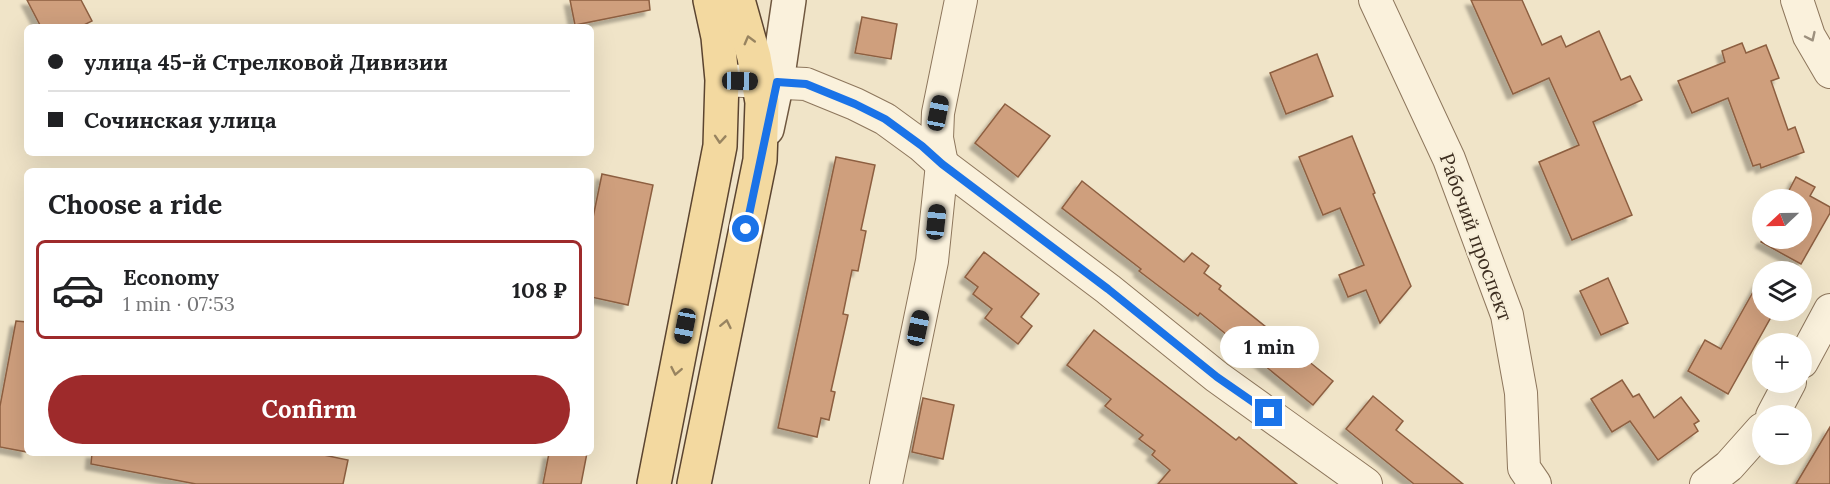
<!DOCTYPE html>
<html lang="en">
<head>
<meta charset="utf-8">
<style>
  body { margin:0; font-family:Lora,serif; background:#f6f6f6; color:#202124; height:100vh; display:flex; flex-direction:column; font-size:22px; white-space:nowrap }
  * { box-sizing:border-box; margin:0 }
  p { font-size:20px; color:#757577 }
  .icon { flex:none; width:33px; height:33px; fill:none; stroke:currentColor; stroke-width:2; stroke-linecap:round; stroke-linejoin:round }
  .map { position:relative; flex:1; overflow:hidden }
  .panel { position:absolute; left:24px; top:168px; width:570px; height:288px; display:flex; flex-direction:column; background:#fff; border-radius:9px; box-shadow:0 6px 24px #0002 }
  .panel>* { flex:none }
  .top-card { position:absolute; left:24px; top:24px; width:570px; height:132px; border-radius:9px; box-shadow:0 6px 24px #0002; display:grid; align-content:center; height:132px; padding:0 24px; background:#fff }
  .needle { width:39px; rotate:248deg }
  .tools { position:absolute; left:1752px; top:189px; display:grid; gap:12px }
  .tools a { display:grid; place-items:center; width:60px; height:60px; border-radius:50%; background:#fff; box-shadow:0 6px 24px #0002; font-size:30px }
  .end { position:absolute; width:27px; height:27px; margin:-14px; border:8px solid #1a73e8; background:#fff; box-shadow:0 0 0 3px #fff }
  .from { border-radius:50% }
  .bubble { position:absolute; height:42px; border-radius:21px; background:#fff; box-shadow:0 6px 24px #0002; font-size:20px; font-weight:700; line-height:42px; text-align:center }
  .car { position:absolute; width:18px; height:36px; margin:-18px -9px; border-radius:8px; box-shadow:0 0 4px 2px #0007; background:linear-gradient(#222 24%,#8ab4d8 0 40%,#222 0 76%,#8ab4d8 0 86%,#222 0) }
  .top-card b { display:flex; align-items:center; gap:21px; height:57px; font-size:22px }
  .top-card b+b { border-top:2px solid #e0e0e0 }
  .top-card i { width:15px; height:15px; background:#202124 }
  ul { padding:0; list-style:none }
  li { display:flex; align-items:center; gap:18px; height:99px; margin:0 12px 9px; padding:0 12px; border:3px solid transparent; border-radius:9px }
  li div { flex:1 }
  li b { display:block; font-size:22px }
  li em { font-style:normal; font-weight:700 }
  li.current { border-color:#9e2a2b }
  li>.icon { width:54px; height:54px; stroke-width:1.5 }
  h2 { padding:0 24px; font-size:27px; line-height:72px }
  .button { display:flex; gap:12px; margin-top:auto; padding:12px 24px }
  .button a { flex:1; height:69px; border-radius:36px; background:#9e2a2b; color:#fff; font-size:24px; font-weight:700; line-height:69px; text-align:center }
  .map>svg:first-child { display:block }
  .building { fill:#cf9f7d; stroke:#8d5f41; stroke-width:1.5; filter:url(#shadow) }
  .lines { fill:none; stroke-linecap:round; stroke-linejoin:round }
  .minor-casing { stroke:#8d765c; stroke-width:34 }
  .secondary-casing { stroke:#6f573f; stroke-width:36 }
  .primary-casing { stroke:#5b4430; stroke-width:36 }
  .minor { stroke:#faf1dc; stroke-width:32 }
  .secondary { stroke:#faf1dc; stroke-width:33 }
  .primary { stroke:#f3d9a0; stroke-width:33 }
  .oneway { stroke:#9c907e }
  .oneway2 { stroke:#988460 }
  .route { stroke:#1a73e8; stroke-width:8 }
  .labels { text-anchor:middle; stroke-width:4.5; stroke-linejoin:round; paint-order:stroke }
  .street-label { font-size:20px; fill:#3d2e20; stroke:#f7eed8 }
</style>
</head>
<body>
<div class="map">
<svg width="1830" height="484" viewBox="0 0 1830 484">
  <defs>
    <filter id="shadow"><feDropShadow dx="-5.5" dy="5.5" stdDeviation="1.5" flood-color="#0004"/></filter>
  </defs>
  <rect width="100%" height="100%" fill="#f0e4c8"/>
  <g class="building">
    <polygon points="27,0 81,0 92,21 80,27 41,27"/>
    <polygon points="570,0 649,0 650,10 575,25"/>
    <polygon points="1471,0 1522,0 1542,45 1561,36 1566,47 1599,31 1621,80 1630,76 1642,100 1593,122 1632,215 1572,240 1539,162 1579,145 1549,78 1513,94"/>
    <polygon points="862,17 897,24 891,59 855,53"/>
    <polygon points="1742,43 1746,53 1766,45 1779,78 1771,81 1788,130 1795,127 1804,152 1761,168 1760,164 1753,166 1728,98 1692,113 1678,81 1725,62 1722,51"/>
    <polygon points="1317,54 1333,96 1286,114 1270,73"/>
    <polygon points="1005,104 1050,136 1018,177 975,143"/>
    <polygon points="1352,136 1375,193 1373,194 1411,286 1380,323 1366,290 1348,297 1339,275 1364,265 1340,208 1323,215 1299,157"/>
    <polygon points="836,157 875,165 861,230 866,231 858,271 852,270 843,314 848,315 831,391 835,392 829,420 821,418 817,437 778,428"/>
    <polygon points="602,174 653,185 628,305 591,297 591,227"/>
    <polygon points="1796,177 1815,187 1810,196 1830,207 1830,213 1801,264 1761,242 1763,238 1802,238 1802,200 1784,200"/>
    <polygon points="1082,181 1184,262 1192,253 1209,266 1204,273 1221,286 1219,289 1333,381 1313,405 1200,313 1198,316 1139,271 1141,269 1062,208"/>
    <polygon points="984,252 1039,294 1021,317 1032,326 1018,344 985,318 992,309 973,294 978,287 965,277"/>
    <polygon points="1762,276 1762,310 1775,310 1728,394 1688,371 1705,340 1721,349"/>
    <polygon points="1608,278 1628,323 1601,335 1580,291"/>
    <polygon points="16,321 27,322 27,452 0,447 0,406"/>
    <polygon points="1094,330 1236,440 1239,437 1297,484 1158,484 1170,470 1152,455 1155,451 1139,439 1143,435 1105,406 1111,399 1067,365"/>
    <polygon points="1622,380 1633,397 1639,394 1654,418 1681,397 1699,421 1694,424 1698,431 1658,460 1630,421 1612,432 1591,399"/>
    <polygon points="1373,396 1403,421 1396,430 1463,484 1414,484 1346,429"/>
    <polygon points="923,398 954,405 943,459 912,452"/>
    <polygon points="1830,427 1830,484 1796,484"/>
    <polygon points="92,453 314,453 348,460 343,484 196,484 91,464"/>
    <polygon points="549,453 587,453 581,484 543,484"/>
  </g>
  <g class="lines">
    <defs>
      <g id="minor">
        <polyline points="1375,0 1449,159 1507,315 1521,393 1524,468 1535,484"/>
        <polyline points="1797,0 1809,36 1830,72"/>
        <polyline points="722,80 806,84 855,104 885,119 922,146 942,164 1108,289 1217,377 1366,484"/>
        <polyline points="1802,362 1830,310"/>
        <polyline points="1772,416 1790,382"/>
        <polyline points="886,484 932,261 942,164 937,138 938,113 961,0"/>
        <polyline points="1706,484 1729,466 1762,429"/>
      </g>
      <polyline id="secondary" points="767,129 777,82 789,0"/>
      <g id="primary">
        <polyline points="654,484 720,146 722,80 718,37 710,0"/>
        <polyline points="694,484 760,160 762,102 754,57 738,0"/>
      </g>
    </defs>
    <use href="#minor" class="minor-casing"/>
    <use href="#secondary" class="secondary-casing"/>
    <use href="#primary" class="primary-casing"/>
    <use href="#minor" class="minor"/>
    <use href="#secondary" class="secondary"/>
    <use href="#primary" class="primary"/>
  </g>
  <defs><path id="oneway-chevron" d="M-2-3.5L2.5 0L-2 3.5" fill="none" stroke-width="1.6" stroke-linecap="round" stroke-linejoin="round" transform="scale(1.5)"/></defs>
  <use class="oneway" href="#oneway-chevron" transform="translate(1811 37) rotate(65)"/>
  <g class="oneway2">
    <use href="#oneway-chevron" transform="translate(749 40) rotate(-105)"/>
    <use href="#oneway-chevron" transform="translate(720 139) rotate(94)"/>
    <use href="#oneway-chevron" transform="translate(726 324) rotate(-78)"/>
    <use href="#oneway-chevron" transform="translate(676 371) rotate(101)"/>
  </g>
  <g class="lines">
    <polyline class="route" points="746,229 777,82 806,84 855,104 885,119 922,146 942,164 1108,289 1217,377 1269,413"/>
  </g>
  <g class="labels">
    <g class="street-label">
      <text transform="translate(1476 237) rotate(70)" y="7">Рабочий проспект</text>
    </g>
  </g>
</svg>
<div class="tools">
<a><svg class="needle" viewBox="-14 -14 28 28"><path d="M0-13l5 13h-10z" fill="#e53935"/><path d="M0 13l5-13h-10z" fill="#757577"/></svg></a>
<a><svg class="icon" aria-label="layers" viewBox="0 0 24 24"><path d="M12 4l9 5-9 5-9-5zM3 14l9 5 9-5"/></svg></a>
<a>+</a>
<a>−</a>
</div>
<i class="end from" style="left:746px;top:229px"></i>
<i class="end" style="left:1269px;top:413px"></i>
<div class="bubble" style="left:1220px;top:326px;width:99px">1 min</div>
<i class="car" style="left:740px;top:81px;rotate:91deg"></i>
<i class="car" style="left:938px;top:113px;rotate:11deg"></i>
<i class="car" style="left:936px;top:222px;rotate:6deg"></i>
<i class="car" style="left:685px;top:326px;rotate:191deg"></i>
<i class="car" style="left:918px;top:328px;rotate:12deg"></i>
<div class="top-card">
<b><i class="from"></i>улица 45-й Стрелковой Дивизии</b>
<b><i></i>Сочинская улица</b>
</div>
<section class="panel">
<h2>Choose a ride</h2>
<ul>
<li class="current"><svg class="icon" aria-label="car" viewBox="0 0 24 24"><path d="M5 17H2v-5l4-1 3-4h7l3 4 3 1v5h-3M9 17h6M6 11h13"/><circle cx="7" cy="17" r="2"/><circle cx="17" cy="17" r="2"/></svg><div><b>Economy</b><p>1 min · 07:53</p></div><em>108 ₽</em></li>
</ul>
<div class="button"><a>Confirm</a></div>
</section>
</div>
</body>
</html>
